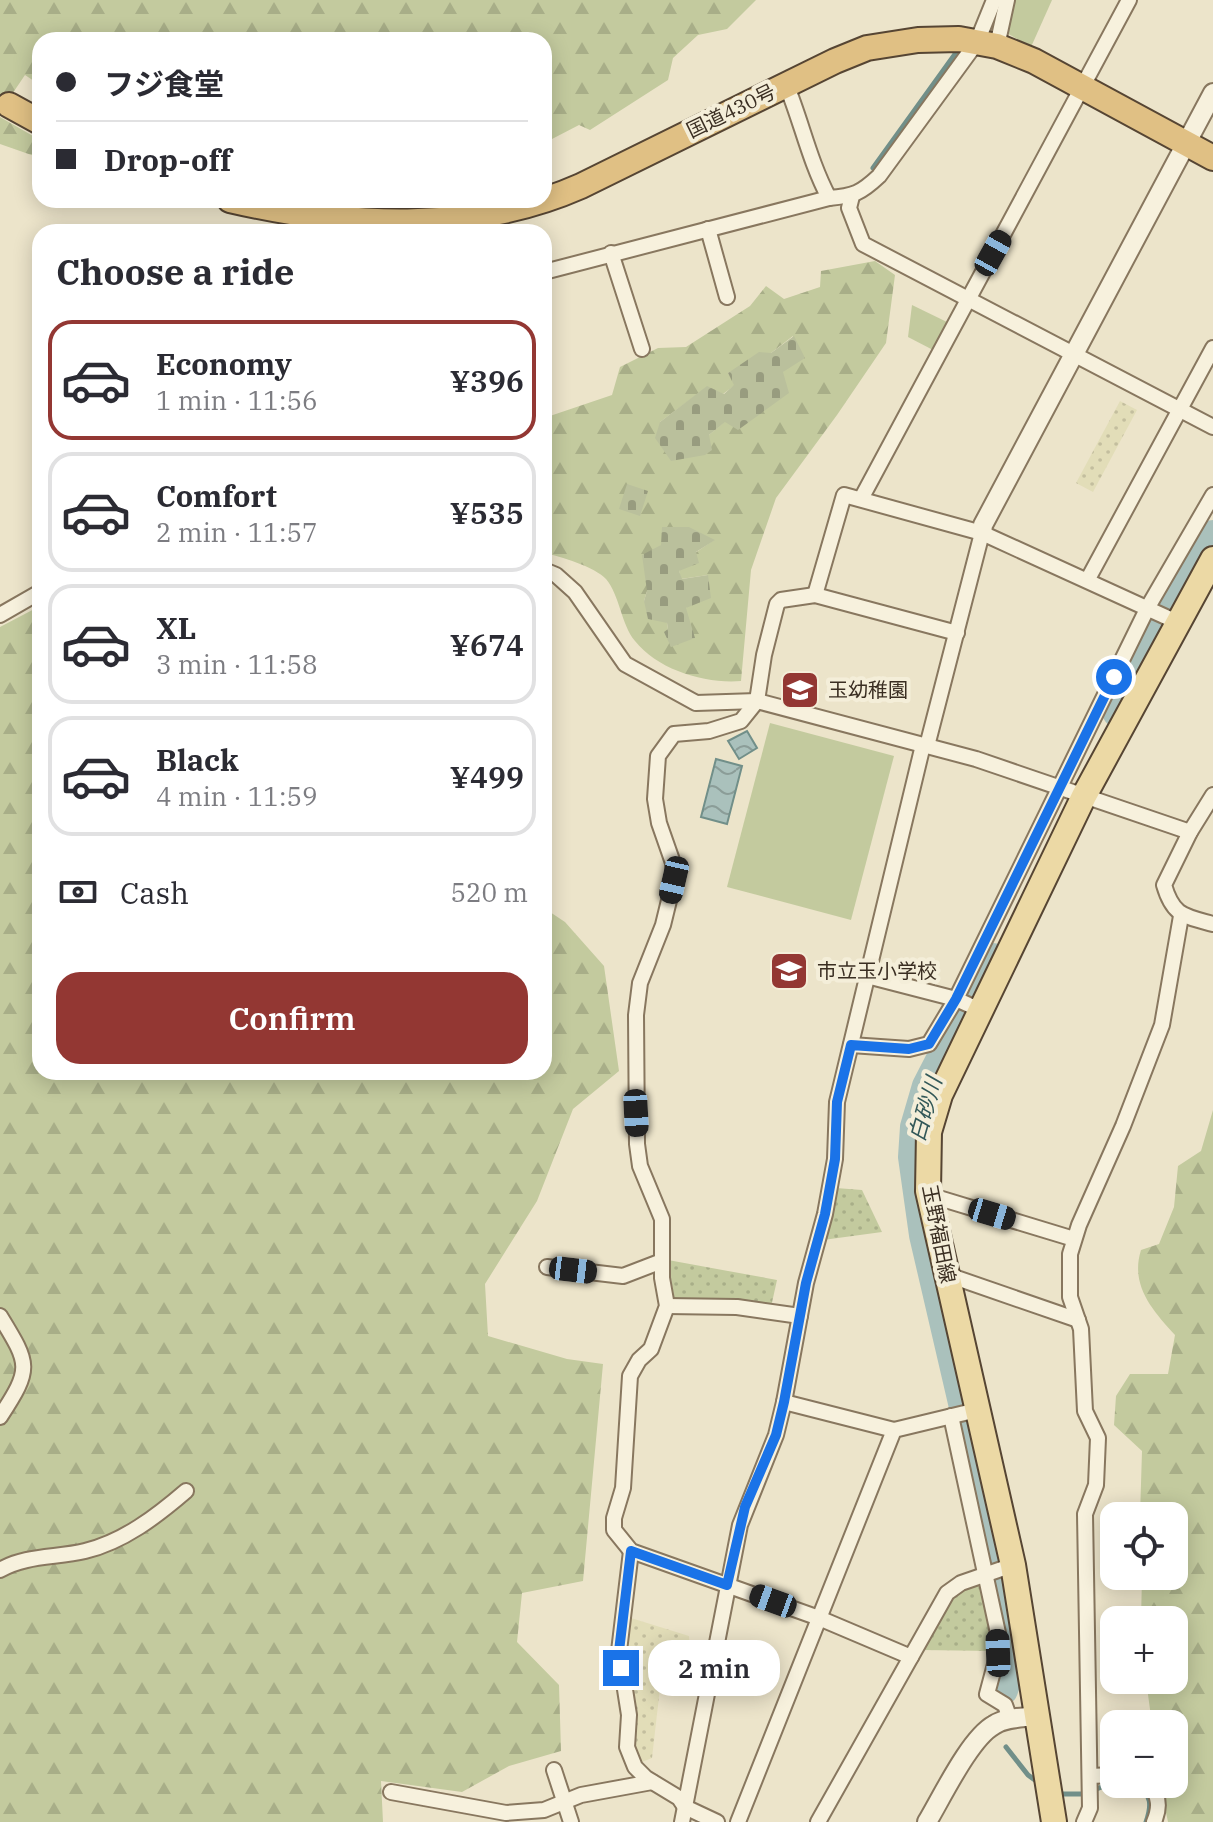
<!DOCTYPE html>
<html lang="en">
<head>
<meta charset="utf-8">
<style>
  body { margin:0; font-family:"IBM Plex Serif","Noto Sans JP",serif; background:#f7f7f7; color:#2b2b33; height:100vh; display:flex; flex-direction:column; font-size:30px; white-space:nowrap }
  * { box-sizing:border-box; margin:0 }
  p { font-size:26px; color:#7c7c81 }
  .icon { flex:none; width:44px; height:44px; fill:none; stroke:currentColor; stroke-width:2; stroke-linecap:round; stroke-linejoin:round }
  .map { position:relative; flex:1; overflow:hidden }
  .panel { position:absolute; left:32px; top:224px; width:520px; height:856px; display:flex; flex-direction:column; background:#fff; border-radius:24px; box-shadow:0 4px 20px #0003 }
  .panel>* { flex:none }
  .hud { position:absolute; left:32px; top:32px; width:520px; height:176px; border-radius:24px; box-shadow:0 4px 20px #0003; display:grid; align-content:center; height:176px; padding:0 24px; background:#fff }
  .buttons { position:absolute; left:1100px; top:1502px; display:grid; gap:16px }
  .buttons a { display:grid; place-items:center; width:88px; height:88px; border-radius:16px; background:#fff; box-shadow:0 4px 20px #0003; font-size:40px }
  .end { position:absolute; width:36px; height:36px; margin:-18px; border:10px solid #1a73e8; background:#fff; box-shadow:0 0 0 4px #fff }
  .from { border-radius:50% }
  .bubble { position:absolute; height:56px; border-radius:24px; background:#fff; box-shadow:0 4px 20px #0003; font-size:26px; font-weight:600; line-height:56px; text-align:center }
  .car { position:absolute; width:24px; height:48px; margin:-24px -12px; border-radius:10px; box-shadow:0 0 6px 2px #0007; background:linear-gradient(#222 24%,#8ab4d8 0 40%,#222 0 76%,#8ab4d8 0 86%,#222 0) }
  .hud b { display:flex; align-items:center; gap:28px; height:76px; font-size:30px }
  .hud b+b { border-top:2px solid #e1e1e2 }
  .hud i { width:20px; height:20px; background:#2b2b33 }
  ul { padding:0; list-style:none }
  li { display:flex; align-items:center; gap:24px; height:120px; margin:0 16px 12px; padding:0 8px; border:4px solid #e1e1e2; border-radius:24px }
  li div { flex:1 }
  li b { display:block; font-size:30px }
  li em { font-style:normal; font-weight:600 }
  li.on { border-color:#933733 }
  li>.icon { width:72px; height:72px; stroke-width:1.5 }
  h2 { padding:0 24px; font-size:36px; line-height:96px }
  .pay { display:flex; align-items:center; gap:20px; height:88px; padding:0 24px; font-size:30px }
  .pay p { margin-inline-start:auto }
  .primary-button { display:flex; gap:16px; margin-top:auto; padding:16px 24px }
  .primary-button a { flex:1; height:92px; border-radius:24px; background:#933733; color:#fff; font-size:32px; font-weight:600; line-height:92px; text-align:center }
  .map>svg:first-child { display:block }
  .farmland { fill:url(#farmland-dots) }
  .grass { fill:#c3ca9e }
  .forest { fill:url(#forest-firs); fill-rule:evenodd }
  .cemetery { fill:url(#cemetery-stones) }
  .park { fill:url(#park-dots) }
  .water { fill:url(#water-waves); stroke:#718f89; stroke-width:2 }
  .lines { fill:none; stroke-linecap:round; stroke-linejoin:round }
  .stream { stroke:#718f89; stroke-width:5 }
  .river { stroke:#aac1bc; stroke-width:30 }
  .minor-casing { stroke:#88775f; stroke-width:18 }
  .tertiary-casing { stroke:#88775f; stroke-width:22 }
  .primary-casing { stroke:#564533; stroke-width:28 }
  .trunk-casing { stroke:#564533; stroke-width:28 }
  .minor { stroke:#f7f1dd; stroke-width:14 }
  .tertiary { stroke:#f7f1dd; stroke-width:18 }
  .primary { stroke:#ecd9a5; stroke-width:24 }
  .trunk { stroke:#e0c084; stroke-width:24 }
  .route { stroke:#1a73e8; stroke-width:10 }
  .labels { text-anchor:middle; stroke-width:8; stroke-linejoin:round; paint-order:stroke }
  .street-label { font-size:20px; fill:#3a2e22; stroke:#f4eed9 }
  .poi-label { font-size:20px; fill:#3a2e22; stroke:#f4eed9; text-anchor:start }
  .water-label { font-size:22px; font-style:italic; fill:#325858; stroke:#f4eed9 }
</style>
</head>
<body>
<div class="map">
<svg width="1213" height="1822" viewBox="0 0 1213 1822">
  <defs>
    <pattern id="farmland-dots" width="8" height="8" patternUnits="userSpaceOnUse" patternTransform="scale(2)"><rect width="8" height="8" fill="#e2ddb8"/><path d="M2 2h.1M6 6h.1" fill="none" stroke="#c3be9e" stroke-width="1.8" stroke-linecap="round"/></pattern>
    <pattern id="forest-firs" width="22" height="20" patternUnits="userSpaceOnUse" patternTransform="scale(2)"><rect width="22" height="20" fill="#c3ca9e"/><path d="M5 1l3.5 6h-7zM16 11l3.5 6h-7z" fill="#a8ae88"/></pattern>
    <pattern id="cemetery-stones" width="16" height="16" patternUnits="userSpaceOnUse" patternTransform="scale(2)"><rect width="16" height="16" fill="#bac09c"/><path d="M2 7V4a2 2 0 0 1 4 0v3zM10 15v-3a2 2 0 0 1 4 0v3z" fill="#989c7f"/></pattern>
    <pattern id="park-dots" width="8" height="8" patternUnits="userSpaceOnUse" patternTransform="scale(2)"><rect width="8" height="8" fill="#c3ca9e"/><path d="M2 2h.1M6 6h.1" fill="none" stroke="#a8ae88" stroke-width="1.8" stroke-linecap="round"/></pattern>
    <pattern id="water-waves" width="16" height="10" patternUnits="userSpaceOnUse" patternTransform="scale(2)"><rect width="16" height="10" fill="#aac1bc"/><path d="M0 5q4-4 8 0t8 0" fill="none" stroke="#8b9d98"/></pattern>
  </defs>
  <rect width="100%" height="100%" fill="#ece4ca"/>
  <g class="farmland">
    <polygon points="1120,401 1137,410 1093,492 1076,483"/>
    <polygon points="631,1618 689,1636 692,1680 661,1679 652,1758 642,1762 636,1748 627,1670"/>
  </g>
  <g class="grass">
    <polygon points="1014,0 1052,0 1031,47 1005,32"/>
    <polygon points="912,305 949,323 935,351 908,337"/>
    <polygon points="770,723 894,756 851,920 727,887"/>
  </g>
  <g class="forest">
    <polygon points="0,0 756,0 727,29 698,35 673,58 668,80 590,130 579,125 552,139 544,149 544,40 40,40 40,85 25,75 0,112"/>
    <polygon points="0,117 40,140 40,158 0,144"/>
    <path d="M875 261 895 275 886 343 837 415 776 498 751 570 741 681C705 684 658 670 635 641 621 624 620 596 606 579 595 567 560 556 544 553V418L612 395 620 367 658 348 686 347 750 306 766 286 784 299 820 287 821 271ZM793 336 783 372 709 435 660 422 707 387 723 394 735 385 728 373 771 353ZM714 540 695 553 679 571 681 579 708 575 686 608 671 647 667 623 644 601 661 545Z"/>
    <polygon points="40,606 40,1072 544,1072 544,908 565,922 604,966 619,1071 573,1109 537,1201 485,1284 488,1336 567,1359 603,1364 583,1581 522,1593 517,1642 559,1685 561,1751 509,1766 462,1792 381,1781 383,1822 0,1822 0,627"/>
    <path d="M1213 1110V1822H1168L1160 1784H1174V1724H1152L1146 1680H1174V1620H1141L1142 1576H1174V1516H1140L1142 1451 1114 1425 1116 1396 1130 1374H1168L1175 1335C1152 1310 1130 1285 1141 1250L1159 1244 1174 1207 1178 1166 1201 1151Z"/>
  </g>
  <g class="cemetery">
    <polygon points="794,336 805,358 783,372 789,393 738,430 725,422 709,435 712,450 705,455 671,461 655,438 660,422 707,386 724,394 734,385 728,373 759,352 771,353"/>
    <polygon points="627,484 648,491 640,516 619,509"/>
    <polygon points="662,527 689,527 715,540 696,552 699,563 679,571 682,579 708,575 711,598 686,608 695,638 671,647 664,632 668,629 667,623 648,619 644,601 647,591 642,555 661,545"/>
  </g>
  <g class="park">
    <polygon points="836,1188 862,1190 882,1232 823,1240"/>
    <polygon points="668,1260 777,1280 771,1307 675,1303"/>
    <polygon points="983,1579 993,1651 922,1650 955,1594"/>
  </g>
  <g class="water">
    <polygon points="747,731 757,748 739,759 728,741"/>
    <polygon points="716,759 742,766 727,824 701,817"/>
  </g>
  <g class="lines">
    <g class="stream">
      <polyline points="873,168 958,50"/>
      <polyline points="1006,1747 1028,1775 1039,1783"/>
      <path d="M1136 1784C1152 1795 1152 1805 1146 1822"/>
      <polyline points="1058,1794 1084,1794 1114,1782"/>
    </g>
    <g class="river">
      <polyline points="1117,712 1170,610 1213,535"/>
      <polyline points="993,958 927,1086 915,1127 913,1157 924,1235 1004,1579 1013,1645 1010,1670 1003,1690"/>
    </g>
    <defs>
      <g id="minor">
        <polyline points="997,46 1007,0"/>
        <path d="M786 84C802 123 809 160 829 198"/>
        <polyline points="852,196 849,208 863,244 1213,427"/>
        <polyline points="708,229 727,297"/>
        <polyline points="611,253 642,349"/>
        <path d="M544 272 829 198C854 196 861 193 879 176L977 42 994 0"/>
        <polyline points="861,499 1129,0"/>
        <polyline points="544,570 556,575 575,592 625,664 696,703 757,701 976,759 1190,832"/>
        <polyline points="1088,579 1213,348"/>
        <polyline points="815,595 844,495 982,533 1177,622"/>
        <polyline points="0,615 40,592"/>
        <polyline points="927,746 982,533"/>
        <path d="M1213 795 1190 832 1164 885C1173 916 1184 916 1213 924"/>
        <polyline points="867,976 956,999 980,1010"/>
        <polyline points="851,1045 909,1049 929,1044 956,999 1148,607 1213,495"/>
        <polyline points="929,1195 1074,1239"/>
        <polyline points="547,1267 623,1276 662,1261"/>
        <polyline points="945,1274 1078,1320"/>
        <polyline points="667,1306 737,1307 800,1316"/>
        <path d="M0 1316C30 1365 32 1368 0 1417"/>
        <polyline points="784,1402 894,1430"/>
        <polyline points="951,1416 998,1633 998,1653 987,1694 1005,1705 1010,1719"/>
        <polyline points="631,1551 619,1651 629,1715 627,1747 635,1767 646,1778 679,1798 685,1807 717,1822"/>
        <path d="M0 1570C26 1555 56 1558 85 1551 123 1542 157 1516 186 1491"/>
        <polyline points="911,1657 819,1618 631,1551 614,1530 614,1518 623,1488 630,1376 639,1360 651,1349 667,1306 662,1278 662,1219 640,1166 637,1144 636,1015 640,983 663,925 674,880 673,863 659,823 655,799 658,756 674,734 709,731 741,721 757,701 764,655 777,604 781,600 815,595 957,633"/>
        <polyline points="554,1770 571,1822"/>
        <polyline points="1090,1776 1114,1775"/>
        <path d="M1149 1784C1160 1796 1160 1808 1154 1822"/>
        <polyline points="391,1792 506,1813 544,1810 581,1795 652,1782"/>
        <polyline points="682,1822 740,1525 776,1435 784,1402 806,1283 825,1214 835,1159 837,1102 923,745"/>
        <polyline points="738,1822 894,1430 977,1410"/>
        <polyline points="818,1822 947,1593 961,1583 1013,1565"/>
        <polyline points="1084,1822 1090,1808 1085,1514 1096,1485 1098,1438 1085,1411 1081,1329 1070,1297 1070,1254 1079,1225 1123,1126 1162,1025 1181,916"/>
      </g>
      <g id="tertiary">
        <polyline points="982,533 983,525 1213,93"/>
        <path d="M927 1822C942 1797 970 1738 994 1725 1006 1717 1022 1718 1036 1716"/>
      </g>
      <polyline id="primary" points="1054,1822 1013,1565 928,1191 929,1132 940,1095 1084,796 1213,559"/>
      <g id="trunk">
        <polyline points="9,105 40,122"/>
        <path d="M230 200C346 227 470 235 581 186L835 61 867 48 918 40 959 39 997 46 1034 61 1213 158"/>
      </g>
    </defs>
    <use href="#minor" class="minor-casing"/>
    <use href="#tertiary" class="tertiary-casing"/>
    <use href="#primary" class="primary-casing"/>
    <use href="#trunk" class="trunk-casing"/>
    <use href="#minor" class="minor"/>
    <use href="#tertiary" class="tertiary"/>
    <use href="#primary" class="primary"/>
    <use href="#trunk" class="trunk"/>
  </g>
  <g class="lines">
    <polyline class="route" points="621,1668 619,1651 631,1551 727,1585 745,1507 776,1435 784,1402 806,1283 825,1214 835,1159 837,1102 851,1045 909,1049 929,1044 956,999 1114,677"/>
  </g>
  <defs>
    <symbol id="school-square" viewBox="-11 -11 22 22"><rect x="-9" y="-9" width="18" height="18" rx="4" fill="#933733" stroke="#f4eed9"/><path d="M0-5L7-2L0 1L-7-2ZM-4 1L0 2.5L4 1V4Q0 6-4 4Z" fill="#fff"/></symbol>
  </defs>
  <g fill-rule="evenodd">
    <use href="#school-square" x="778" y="668" width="44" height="44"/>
    <use href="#school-square" x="767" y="949" width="44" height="44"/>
  </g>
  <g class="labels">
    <g class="street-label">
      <text transform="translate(731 111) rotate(-26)" y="7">国道430号</text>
      <text transform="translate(939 1234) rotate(79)" y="7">玉野福田線</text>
    </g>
    <g class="poi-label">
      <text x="828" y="697">玉幼稚園</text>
      <text x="817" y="978">市立玉小学校</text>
    </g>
    <g class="water-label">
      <text transform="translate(925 1109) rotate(-74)" y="8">白砂川</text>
    </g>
  </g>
</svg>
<div class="buttons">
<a><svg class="icon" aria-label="locate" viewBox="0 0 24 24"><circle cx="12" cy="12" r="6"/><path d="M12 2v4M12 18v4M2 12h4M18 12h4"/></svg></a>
<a>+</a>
<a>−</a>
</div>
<i class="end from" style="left:1114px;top:677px"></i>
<i class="end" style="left:621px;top:1668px"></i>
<div class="bubble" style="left:648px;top:1640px;width:132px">2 min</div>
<i class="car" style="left:993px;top:253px;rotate:29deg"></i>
<i class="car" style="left:674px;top:880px;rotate:193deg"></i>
<i class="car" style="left:636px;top:1113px;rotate:177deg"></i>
<i class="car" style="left:992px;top:1214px;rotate:107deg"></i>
<i class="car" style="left:573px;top:1270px;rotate:97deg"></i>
<i class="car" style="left:773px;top:1601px;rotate:290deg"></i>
<i class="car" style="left:998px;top:1653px;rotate:358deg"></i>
<div class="hud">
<b><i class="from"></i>フジ食堂</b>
<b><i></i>Drop-off</b>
</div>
<section class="panel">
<h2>Choose a ride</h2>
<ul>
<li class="on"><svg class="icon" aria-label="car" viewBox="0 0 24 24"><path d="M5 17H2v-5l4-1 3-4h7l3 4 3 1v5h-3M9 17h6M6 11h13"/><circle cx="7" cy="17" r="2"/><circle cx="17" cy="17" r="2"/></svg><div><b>Economy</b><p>1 min · 11:56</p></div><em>¥396</em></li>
<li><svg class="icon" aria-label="car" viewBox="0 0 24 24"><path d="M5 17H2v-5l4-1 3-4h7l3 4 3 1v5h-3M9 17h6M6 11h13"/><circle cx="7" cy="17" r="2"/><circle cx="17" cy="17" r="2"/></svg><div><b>Comfort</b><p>2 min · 11:57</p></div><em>¥535</em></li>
<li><svg class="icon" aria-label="car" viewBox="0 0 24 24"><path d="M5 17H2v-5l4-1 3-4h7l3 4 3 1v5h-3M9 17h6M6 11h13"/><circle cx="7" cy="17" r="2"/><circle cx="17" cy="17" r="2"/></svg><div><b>XL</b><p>3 min · 11:58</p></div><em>¥674</em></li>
<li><svg class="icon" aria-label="car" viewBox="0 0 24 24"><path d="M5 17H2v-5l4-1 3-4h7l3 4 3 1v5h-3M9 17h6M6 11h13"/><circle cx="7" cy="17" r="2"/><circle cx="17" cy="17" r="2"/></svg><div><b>Black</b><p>4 min · 11:59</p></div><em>¥499</em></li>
</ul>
<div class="pay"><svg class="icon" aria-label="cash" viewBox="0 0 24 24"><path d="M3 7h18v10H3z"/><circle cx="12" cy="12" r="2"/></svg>Cash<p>520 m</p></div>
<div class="primary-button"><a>Confirm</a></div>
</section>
</div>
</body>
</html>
